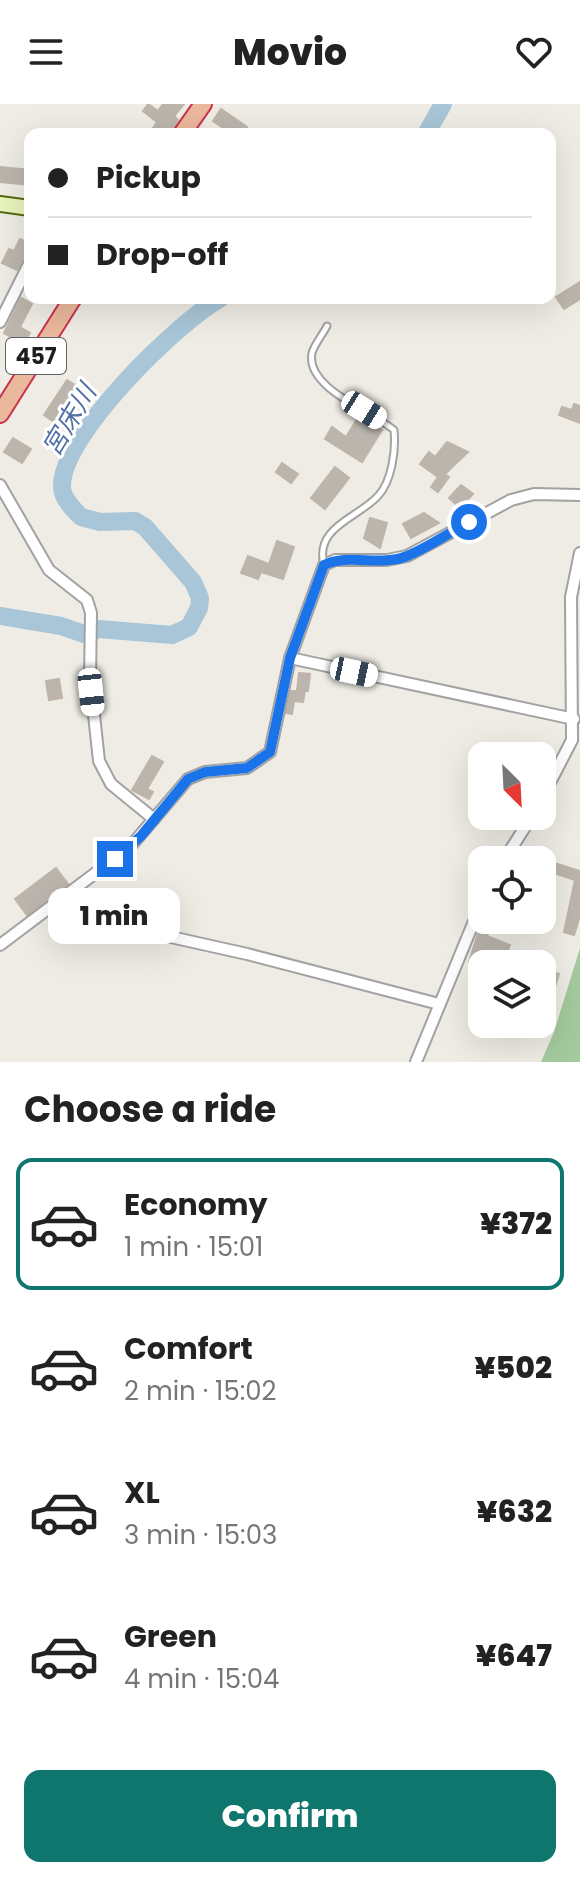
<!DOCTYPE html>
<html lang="en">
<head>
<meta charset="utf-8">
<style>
  body { margin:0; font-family:Poppins,"Noto Sans JP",sans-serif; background:#f2f2f2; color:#222; height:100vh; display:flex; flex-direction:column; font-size:30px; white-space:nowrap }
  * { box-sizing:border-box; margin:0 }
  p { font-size:26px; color:#767676 }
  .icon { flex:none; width:44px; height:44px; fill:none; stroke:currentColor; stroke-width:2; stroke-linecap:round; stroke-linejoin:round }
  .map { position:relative; height:958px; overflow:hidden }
  .details { display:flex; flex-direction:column; background:#fff; flex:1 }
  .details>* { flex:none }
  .top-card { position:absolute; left:24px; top:24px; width:532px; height:176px; border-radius:16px; box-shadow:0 8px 32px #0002; display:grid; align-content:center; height:176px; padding:0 24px; background:#fff }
  .needle { width:52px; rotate:156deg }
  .controls { position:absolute; left:468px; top:638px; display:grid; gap:16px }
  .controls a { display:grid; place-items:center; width:88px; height:88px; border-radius:16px; background:#fff; box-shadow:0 8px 32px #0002; font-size:40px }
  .end { position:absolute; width:36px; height:36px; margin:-18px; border:10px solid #1a73e8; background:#fff; box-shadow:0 0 0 4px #fff }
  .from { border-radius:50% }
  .bubble { position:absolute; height:56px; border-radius:16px; background:#fff; box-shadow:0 8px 32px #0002; font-size:26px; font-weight:800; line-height:56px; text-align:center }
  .car { position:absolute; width:24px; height:48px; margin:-24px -12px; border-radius:10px; box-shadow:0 0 6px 2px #0007; background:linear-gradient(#fff 24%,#345 0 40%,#fff 0 76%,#345 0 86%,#fff 0) }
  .top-card b { display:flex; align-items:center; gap:28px; height:76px; font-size:30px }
  .top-card b+b { border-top:2px solid #e0e0e0 }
  .top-card i { width:20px; height:20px; background:#222 }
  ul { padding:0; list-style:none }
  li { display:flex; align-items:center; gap:24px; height:132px; margin:0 16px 12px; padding:0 8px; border:4px solid transparent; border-radius:16px }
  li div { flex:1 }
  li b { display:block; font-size:30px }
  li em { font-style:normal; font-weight:800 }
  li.current { border-color:#0f766e }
  li>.icon { width:72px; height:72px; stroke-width:1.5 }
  h2 { padding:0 24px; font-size:36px; line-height:96px }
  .action { display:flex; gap:16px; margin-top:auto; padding:16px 24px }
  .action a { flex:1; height:92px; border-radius:16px; background:#0f766e; color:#fff; font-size:32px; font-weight:800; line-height:92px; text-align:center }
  header { display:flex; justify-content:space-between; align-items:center; height:104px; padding:0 24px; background:#fff; font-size:36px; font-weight:800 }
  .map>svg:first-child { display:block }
  .forest { fill:#a3ca9c }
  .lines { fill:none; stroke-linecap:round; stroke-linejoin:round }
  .river { stroke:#a8c6d8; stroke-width:18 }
  .building { fill:#bbb5ae; stroke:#beb5a8; stroke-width:2 }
  .service-casing { stroke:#a2a2a2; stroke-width:9 }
  .minor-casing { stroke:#a2a2a2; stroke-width:14 }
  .secondary-casing { stroke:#536c0d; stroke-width:18 }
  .trunk-casing { stroke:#cc324e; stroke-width:20 }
  .service { stroke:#fff; stroke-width:5 }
  .minor { stroke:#fff; stroke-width:10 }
  .secondary { stroke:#e9f4bc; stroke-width:14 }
  .trunk { stroke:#eab89c; stroke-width:16 }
  .route { stroke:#1a73e8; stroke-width:10 }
  .labels { text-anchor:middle; stroke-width:6; stroke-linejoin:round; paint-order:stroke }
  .shield { fill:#fff; stroke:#626262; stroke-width:2 }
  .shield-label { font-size:22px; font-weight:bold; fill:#1e1e1e }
  .water-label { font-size:26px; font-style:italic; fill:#526fa6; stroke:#fff }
</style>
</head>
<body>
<header><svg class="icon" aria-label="menu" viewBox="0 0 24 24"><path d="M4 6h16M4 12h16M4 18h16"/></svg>Movio<svg class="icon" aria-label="heart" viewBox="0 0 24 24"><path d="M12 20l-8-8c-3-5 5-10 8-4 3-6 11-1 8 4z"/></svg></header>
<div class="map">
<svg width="580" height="958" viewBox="0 0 580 958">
  <rect width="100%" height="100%" fill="#eeece4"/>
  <polygon class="forest" points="580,844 580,958 541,958 554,928"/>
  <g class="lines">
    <g class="river">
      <polyline points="426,30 443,0"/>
      <path d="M0 512 61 522 84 530 99 525 172 531 189 523 199 504 200 494 193 478 145 423 135 417 100 418 81 413C73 405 62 394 62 383 60 332 179 217 221 194"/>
    </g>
  </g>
  <g class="building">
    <polygon points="148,0 158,7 163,0 184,0 174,12 178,16 171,29 163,23 158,30 149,30 157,18 143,7"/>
    <polygon points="221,5 247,23 242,30 232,30 213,17"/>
    <polygon points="0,63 30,66 30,81 0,78"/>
    <polygon points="20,135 30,140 30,150 23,154 17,166 2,159 9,145 14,147"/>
    <polygon points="580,178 580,195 564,205 556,193"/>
    <polygon points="21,194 32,200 20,223 30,229 23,240 4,229"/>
    <polygon points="67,276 80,284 57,320 44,311"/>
    <polygon points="574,300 580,302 580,319 559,311 562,303 572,306"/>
    <polygon points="359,312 382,326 362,358 325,335 332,323 346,333"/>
    <polygon points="13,334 31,345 22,359 4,348"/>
    <polygon points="447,338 468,348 445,370 449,373 438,388 431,383 438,373 420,360 429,348 435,353"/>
    <polygon points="282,359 298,370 291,379 276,368"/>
    <polygon points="335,363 349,374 325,405 311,394"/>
    <polygon points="461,381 473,390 460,404 449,394"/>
    <polygon points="424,409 439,419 411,434 403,420"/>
    <polygon points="370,414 387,419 380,444 364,434"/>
    <polygon points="277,437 294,443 283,475 261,468 258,475 241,469 248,452 269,460"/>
    <polygon points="299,569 310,570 308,587 305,587 303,598 294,597 292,610 286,609 291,587 297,587"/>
    <polygon points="59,575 62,594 49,596 46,577"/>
    <polygon points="152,652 163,658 147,685 153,688 149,695 132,686"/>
    <polygon points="551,758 580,767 580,812 574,831 564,828 575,776 548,767"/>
    <polygon points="56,764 68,780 27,811 15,795"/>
    <polygon points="480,823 489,826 487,832 510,841 504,856 490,851 482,863 469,858"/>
    <polygon points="548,867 559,870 551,896 542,894"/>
  </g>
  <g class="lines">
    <defs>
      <path id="service" d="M324 461C314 423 358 414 378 392 392 377 396 346 394 326 371 307 305 284 312 249 314 241 323 230 327 222"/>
      <g id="minor">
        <polyline points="0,218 30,158"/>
        <polyline points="0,381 49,466 87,496 91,509 90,574 99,657 111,680 154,715"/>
        <polyline points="290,554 574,615"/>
        <polyline points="542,694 572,636 571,493 580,449"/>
        <polyline points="504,756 532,712"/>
        <polyline points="50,806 247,850 439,900"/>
        <polyline points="0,841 130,743 188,675 205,668 247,664 270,648 290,554 324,461 335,456 387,456 407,452 511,396 534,390 580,391"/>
        <polyline points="416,958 482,798"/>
      </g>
      <polyline id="secondary" points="0,100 30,104"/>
      <g id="trunk">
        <polyline points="182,30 203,0"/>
        <polyline points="0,310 73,194"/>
      </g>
    </defs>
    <use href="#service" class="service-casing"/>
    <use href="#minor" class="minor-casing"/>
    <use href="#secondary" class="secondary-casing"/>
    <use href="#trunk" class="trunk-casing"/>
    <use href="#service" class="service"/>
    <use href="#minor" class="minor"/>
    <use href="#secondary" class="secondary"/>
    <use href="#trunk" class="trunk"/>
  </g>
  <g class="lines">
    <path class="route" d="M115 755 141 732 188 675 205 668 247 664 270 648 290 554 324 461C349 449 380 463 407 452 427 444 449 429 469 418"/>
  </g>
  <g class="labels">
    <rect class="shield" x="6" y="234" width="60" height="36" rx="6"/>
    <g class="shield-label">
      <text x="36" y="260">457</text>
    </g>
    <g class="water-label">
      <text transform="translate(69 316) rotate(-59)" y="9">宮床川</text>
    </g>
  </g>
</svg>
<div class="controls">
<a><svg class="needle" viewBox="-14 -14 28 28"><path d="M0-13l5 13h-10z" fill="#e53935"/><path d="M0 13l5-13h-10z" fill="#767676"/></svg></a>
<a><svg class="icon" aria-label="locate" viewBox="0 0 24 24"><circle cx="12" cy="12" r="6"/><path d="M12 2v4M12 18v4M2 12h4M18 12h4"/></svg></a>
<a><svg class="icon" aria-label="layers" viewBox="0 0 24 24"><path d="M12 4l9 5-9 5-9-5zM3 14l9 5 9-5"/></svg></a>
</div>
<i class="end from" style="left:469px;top:418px"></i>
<i class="end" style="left:115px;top:755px"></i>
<div class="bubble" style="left:48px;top:784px;width:132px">1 min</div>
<i class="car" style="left:364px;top:306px;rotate:122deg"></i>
<i class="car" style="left:354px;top:568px;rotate:102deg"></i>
<i class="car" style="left:91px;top:588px;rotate:174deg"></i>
<div class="top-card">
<b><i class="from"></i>Pickup</b>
<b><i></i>Drop-off</b>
</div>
</div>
<section class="details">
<h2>Choose a ride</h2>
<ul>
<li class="current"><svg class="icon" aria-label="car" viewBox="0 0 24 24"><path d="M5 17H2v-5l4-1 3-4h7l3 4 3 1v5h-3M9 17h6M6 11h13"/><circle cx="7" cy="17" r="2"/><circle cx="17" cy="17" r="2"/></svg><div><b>Economy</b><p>1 min · 15:01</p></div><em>¥372</em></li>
<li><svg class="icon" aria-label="car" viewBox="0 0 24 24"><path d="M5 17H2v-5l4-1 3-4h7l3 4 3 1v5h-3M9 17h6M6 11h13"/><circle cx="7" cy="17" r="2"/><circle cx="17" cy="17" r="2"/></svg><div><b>Comfort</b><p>2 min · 15:02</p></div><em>¥502</em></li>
<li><svg class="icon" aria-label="car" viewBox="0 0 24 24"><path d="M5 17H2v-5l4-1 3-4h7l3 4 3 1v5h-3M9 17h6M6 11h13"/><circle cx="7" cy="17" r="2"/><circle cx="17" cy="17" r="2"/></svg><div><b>XL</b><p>3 min · 15:03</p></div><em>¥632</em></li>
<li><svg class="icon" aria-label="car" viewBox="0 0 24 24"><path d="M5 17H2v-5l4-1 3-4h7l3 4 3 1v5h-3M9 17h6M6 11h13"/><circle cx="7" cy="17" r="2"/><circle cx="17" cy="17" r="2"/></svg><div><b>Green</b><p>4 min · 15:04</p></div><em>¥647</em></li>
</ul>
<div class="action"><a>Confirm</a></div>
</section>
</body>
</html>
